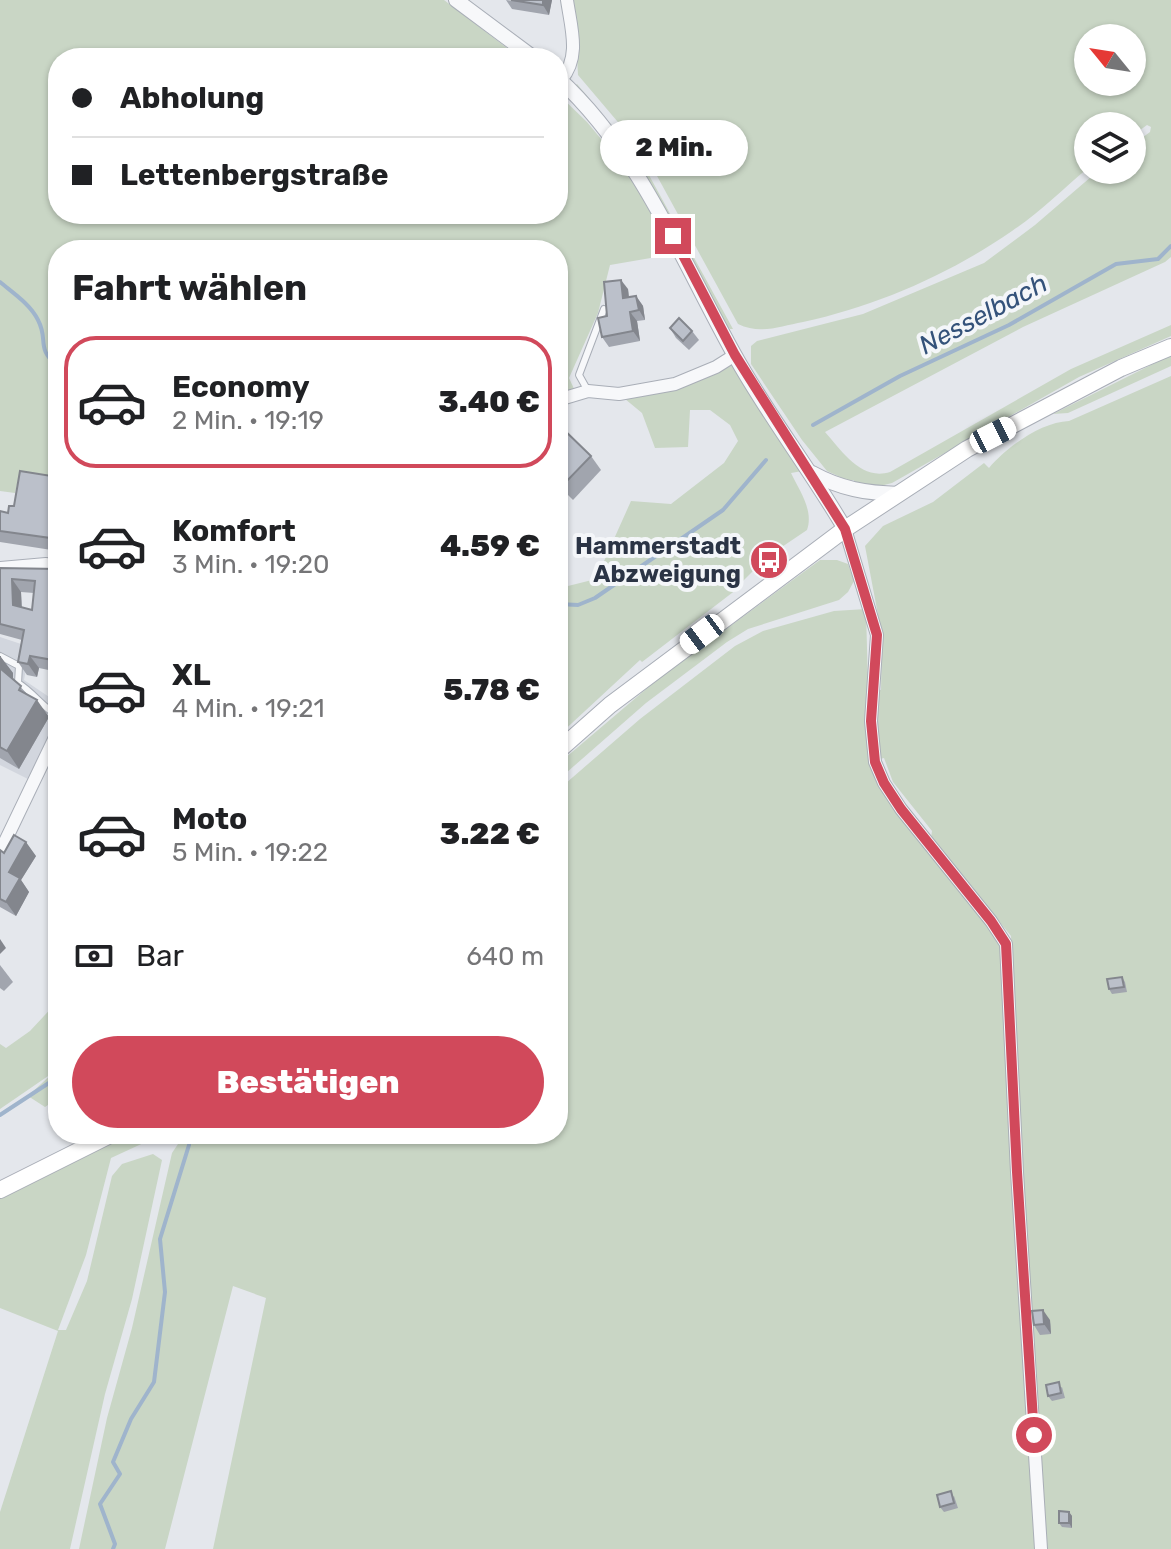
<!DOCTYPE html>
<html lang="de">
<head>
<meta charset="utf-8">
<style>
  body { margin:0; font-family:Rubik,sans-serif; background:#f6f6f6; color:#202124; height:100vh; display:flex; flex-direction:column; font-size:30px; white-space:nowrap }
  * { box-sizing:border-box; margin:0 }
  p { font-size:26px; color:#757577 }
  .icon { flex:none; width:44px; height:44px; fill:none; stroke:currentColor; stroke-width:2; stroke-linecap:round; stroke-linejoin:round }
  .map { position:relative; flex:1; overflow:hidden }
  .details { position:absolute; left:48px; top:240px; width:520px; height:904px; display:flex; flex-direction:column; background:#fff; border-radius:32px; box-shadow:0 2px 6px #0004 }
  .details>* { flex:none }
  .banner { position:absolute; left:48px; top:48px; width:520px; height:176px; border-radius:32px; box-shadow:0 2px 6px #0004; display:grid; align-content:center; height:176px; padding:0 24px; background:#fff }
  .needle { width:52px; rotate:300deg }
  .fabs { position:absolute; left:1074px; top:24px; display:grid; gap:16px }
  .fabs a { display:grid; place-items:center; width:72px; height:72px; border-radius:50%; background:#fff; box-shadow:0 2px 6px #0004; font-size:40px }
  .end { position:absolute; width:36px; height:36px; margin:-18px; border:10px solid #d1495b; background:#fff; box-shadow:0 0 0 4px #fff }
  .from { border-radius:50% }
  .bubble { position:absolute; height:56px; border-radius:28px; background:#fff; box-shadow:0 2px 6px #0004; font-size:26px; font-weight:800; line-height:56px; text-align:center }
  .car { position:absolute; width:24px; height:48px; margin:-24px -12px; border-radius:10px; box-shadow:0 0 6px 2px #0007; background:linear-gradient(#fff 24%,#345 0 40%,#fff 0 76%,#345 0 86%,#fff 0) }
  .banner b { display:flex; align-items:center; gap:28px; height:76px; font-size:30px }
  .banner b+b { border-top:2px solid #e0e0e0 }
  .banner i { width:20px; height:20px; background:#202124 }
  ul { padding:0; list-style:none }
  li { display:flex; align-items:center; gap:24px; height:132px; margin:0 16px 12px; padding:0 8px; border:4px solid transparent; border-radius:32px }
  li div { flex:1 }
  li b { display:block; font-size:30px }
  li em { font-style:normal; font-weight:800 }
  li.active { border-color:#d1495b }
  li>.icon { width:72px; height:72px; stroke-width:1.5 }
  h2 { padding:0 24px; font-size:36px; line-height:96px }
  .pay { display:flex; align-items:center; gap:20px; height:88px; padding:0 24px; font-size:30px }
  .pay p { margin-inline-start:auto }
  .primary-button { display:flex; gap:16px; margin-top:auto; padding:16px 24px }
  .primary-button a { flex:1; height:92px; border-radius:48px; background:#d1495b; color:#fff; font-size:32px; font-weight:800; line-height:92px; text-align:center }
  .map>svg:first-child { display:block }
  .built { fill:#d2d6de }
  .green { fill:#c9d6c5; fill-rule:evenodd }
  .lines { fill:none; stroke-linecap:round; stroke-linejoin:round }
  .stream { stroke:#9fb4cc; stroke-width:4 }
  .service-casing { stroke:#a9aeb7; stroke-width:8 }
  .minor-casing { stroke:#a9aeb7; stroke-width:14 }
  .tertiary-casing { stroke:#a9aeb7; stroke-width:16 }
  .secondary-casing { stroke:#a9aeb7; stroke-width:18 }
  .service { stroke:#f7f8fa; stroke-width:6 }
  .minor { stroke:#f7f8fa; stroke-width:12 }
  .tertiary { stroke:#f7f8fa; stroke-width:14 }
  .secondary { stroke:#fff; stroke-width:16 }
  .wall { fill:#a1a5ae; fill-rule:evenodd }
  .shaded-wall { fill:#83868d }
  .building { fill:#bbc0ca; stroke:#83868d; stroke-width:2; fill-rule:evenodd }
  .route { stroke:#d1495b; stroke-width:10 }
  .labels { text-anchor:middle; stroke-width:8; stroke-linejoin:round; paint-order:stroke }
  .poi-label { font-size:24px; font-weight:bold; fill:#2b3445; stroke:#f4f6f9; text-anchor:end }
  .water-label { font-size:26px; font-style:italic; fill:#34527a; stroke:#f4f6f9 }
</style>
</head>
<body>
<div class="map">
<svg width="1171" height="1549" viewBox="0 0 1171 1549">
  <rect width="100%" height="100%" fill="#e4e7ec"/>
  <polygon class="built" points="0,637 30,647 24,680 58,703 58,726 32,781 0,765"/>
  <g class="green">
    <polygon points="0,0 444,0 520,58 58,58 58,214 558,214 558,94 587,122 625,168 674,254 610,265 598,313 569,378 576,393 558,399 558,250 58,250 58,484 19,476 15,493 0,491"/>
    <path d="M574 0H1171V257L1165 262 1023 327 825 432C842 451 861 481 890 472L1071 369 1171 325V336L1079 377 892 483 880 486 853 485 854 480 849 481 827 471 802 440 751 364V346L757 341 863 314 984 263 1035 225 1099 170H1132V145L1150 132 1151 127 1147 125 1132 136V126H1088V168C1063 189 1039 213 1012 231 950 274 877 306 803 322 781 326 760 335 738 324L645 154 578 75ZM1088 38H1132V82H1088Z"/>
    <polygon points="577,84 627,144 650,177 733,329 730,329 722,319 683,241 638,164 575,86"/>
    <path d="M735 355 808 470 791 473C799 490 814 510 807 530L767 557 742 582 741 586 642 662 640 660 558 736V585L564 587 596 579 631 501 671 504 724 463 738 441 730 425 710 410H690L688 447 655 448 642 413 619 394 675 384Z"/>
    <polygon points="1171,355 1171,366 1068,413 1053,414"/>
    <path d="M1171 376V1549H213L266 1298 233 1286 165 1549H79L107 1418 132 1328 172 1153 178 1144 201 1134H558V790L640 719 735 646 763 631 834 611 866 609 868 687 881 690 882 636 865 546 883 526 933 502 984 463 989 468C1007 447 1041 422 1069 421ZM884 758 893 782 932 831 931 838 1011 936 1013 987 1001 946 990 927 871 761Z"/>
    <polygon points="820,560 837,560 848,564 854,581 848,592 839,600 748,629 727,642 646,703 558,780 558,764 658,679"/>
    <polygon points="58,1001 58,1098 45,1107 28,1096 54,1072 0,1109 0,1044 6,1048 30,1031"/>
    <polygon points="131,1134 163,1134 111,1158 86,1255 58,1330 66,1330 87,1281 112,1176 122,1164 153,1154 162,1160 132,1299 105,1394 70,1549 0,1549 0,1512 58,1331 0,1308 0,1198"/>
  </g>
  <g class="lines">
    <g class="stream">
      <path d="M0 282C13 293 30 304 38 320 49 341 35 347 58 367"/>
      <polyline points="813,425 900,376 1009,325 1116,264 1158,259 1171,246"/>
      <polyline points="558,604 578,605 595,598 723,510 766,460"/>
      <polyline points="558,621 566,606"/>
      <polyline points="0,1115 58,1077"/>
      <polyline points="113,1549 115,1544 100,1504 120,1474 113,1462 131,1419 154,1382 165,1292 160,1239 189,1145"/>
    </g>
    <defs>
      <g id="service">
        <polyline points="588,391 579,375 604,309"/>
        <path d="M0 656 19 666 18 683C34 693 42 707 58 716"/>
      </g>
      <g id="minor">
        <path d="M561 80C581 57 571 28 567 0"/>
        <polyline points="558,400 588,391 619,394 675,384 716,367 735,355"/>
        <polyline points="845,529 877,635 871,721 875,762 884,783 901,809 991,921 1006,944 1017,1172 1041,1549"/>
        <polyline points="0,568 46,564 58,568"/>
        <polyline points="0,852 58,731"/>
      </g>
      <g id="tertiary">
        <polyline points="456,0 534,58"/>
        <path d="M558 78C640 153 681 259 734 354 767 414 810 469 845 529"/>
        <path d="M812 473C841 489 866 493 899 494"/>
      </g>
      <g id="secondary">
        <polyline points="558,751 610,705 845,529 967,449 1121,368 1171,347"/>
        <polyline points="0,1190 112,1134"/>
      </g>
    </defs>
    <use href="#service" class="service-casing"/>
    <use href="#minor" class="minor-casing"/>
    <use href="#tertiary" class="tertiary-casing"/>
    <use href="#secondary" class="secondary-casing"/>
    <use href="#service" class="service"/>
    <use href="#minor" class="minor"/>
    <use href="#tertiary" class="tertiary"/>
    <use href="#secondary" class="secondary"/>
  </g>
  <g class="wall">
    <polygon points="506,0 514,1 511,0 552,0 549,15 512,9"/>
    <polygon points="628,289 629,298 636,296 643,306 645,320 637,321 640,341 609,347 602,337 607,316"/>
    <polygon points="670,328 692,331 699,340 689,350 676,338"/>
    <polygon points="558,424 591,456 601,470 573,500 558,485"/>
    <polygon points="58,477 58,551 0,542 0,511 8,513 14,506"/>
    <path d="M0 568 58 569V672L39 668 37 677 27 675 18 662 22 640 0 634ZM21 592 34 593 32 610 22 608Z"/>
    <polygon points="0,656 13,673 13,679 49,717 19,769 0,758"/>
    <polygon points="0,850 4,853 36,856 21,880 29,892 16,916 0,907"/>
    <polygon points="0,965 13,982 4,991 0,988"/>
    <polygon points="1122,977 1125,982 1127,992 1112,994 1109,989"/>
    <polygon points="1050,1320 1051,1334 1040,1335 1034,1325"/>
    <polygon points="1062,1387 1065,1398 1052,1401 1048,1396"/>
    <polygon points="954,1496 958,1508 944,1512 940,1507"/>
    <polygon points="1069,1512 1072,1516 1072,1528 1062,1527 1059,1523"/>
  </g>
  <g class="shaded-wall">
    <polygon points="543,0 552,0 549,15 543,5"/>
    <polygon points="621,280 628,289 630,308 623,298"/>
    <polygon points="636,296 643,306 645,320 639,310"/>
    <polygon points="630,312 637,321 640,341 633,331"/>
    <polygon points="53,500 58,506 58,534 50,522"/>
    <polygon points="58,576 58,612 55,608"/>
    <polygon points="12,579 21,592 22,618 13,605"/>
    <polygon points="57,641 58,641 58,667 53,660"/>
    <polygon points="0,656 13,673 13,686 1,669"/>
    <polygon points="30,656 39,668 37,677 28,664"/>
    <polygon points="37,700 49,717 19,769 7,751"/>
    <polygon points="26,842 36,856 21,880 29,892 16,916 6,902 9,872"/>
    <polygon points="0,939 6,948 0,954"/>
    <polygon points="1043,1310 1050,1320 1051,1334 1044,1324"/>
    <polygon points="1069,1512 1072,1516 1072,1528 1069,1523"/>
  </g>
  <g class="building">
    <polygon points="511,0 543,0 543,5"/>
    <polygon points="621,280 623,298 636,296 639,310 630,312 633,331 602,337 598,318 607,316 604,282"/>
    <polygon points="679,318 692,331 683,341 670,328"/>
    <polygon points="558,424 591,456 563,485 558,481"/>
    <polygon points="20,471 58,477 58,501 53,500 50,522 58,524 58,539 0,531 0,511 8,513 9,506 14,506"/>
    <path d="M0 568 58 569 55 608 58 609V641L53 660 30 656 28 664 18 662 24 630 0 624ZM12 579 35 581 32 610 13 605Z"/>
    <polygon points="0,656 1,669 21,686 19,690 37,700 7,751 0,747"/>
    <polygon points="14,835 26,842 9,872 20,878 6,902 0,899 0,850 4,853"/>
    <polygon points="1122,977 1124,987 1109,989 1107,979"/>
    <polygon points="1043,1310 1044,1324 1034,1325 1032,1311"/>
    <polygon points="1059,1382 1061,1393 1048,1396 1046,1385"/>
    <polygon points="951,1491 954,1503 940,1507 937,1495"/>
    <polygon points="1059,1511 1069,1512 1069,1523 1059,1523"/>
  </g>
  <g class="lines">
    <polyline class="route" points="673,236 735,355 845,529 877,635 871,721 875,762 884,783 901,809 991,921 1006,944 1017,1172 1034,1435"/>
  </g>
  <defs>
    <symbol id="bus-disc" viewBox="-11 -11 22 22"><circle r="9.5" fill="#d1495b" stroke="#f4f6f9"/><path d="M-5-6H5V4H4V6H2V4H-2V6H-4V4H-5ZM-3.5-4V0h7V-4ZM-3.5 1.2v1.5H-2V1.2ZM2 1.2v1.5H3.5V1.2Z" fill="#fff"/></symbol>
  </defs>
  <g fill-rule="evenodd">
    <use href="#bus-disc" x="747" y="538" width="44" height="44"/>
  </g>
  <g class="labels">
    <g class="poi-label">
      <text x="741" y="554">Hammerstadt<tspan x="741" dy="28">Abzweigung</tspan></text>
    </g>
    <g class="water-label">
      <text transform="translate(983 314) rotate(-28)" y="9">Nesselbach</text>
    </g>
  </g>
</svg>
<div class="fabs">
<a><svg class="needle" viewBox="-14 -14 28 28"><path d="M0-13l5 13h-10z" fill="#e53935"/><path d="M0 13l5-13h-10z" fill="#757577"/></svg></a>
<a><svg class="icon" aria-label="layers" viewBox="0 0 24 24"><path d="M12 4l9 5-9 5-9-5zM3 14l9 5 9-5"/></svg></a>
</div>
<i class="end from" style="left:1034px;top:1435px"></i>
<i class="end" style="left:673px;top:236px"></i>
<div class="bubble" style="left:600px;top:120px;width:148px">2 Min.</div>
<i class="car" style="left:993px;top:435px;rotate:63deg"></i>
<i class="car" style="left:702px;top:634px;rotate:233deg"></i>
<div class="banner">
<b><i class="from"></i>Abholung</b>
<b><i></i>Lettenbergstraße</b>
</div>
<section class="details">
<h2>Fahrt wählen</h2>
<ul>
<li class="active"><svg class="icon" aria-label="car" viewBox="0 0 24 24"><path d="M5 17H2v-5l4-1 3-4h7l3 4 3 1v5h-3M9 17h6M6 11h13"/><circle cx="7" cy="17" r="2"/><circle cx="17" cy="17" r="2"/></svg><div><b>Economy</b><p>2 Min. · 19:19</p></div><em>3.40 €</em></li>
<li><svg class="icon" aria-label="car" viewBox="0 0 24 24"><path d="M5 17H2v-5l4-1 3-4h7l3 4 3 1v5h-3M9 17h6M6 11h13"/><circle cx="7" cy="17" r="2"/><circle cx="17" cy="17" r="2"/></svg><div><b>Komfort</b><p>3 Min. · 19:20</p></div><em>4.59 €</em></li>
<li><svg class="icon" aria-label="car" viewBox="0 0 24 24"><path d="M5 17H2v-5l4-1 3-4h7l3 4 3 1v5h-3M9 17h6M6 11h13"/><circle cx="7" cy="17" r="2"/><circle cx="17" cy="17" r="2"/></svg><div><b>XL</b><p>4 Min. · 19:21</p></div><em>5.78 €</em></li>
<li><svg class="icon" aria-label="car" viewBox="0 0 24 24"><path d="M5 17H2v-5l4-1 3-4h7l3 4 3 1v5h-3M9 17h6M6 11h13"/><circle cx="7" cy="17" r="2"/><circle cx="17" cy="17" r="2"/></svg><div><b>Moto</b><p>5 Min. · 19:22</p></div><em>3.22 €</em></li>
</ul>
<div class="pay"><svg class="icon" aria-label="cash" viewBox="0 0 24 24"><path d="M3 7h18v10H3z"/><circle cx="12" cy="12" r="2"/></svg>Bar<p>640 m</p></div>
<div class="primary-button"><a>Bestätigen</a></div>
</section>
</div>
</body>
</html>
